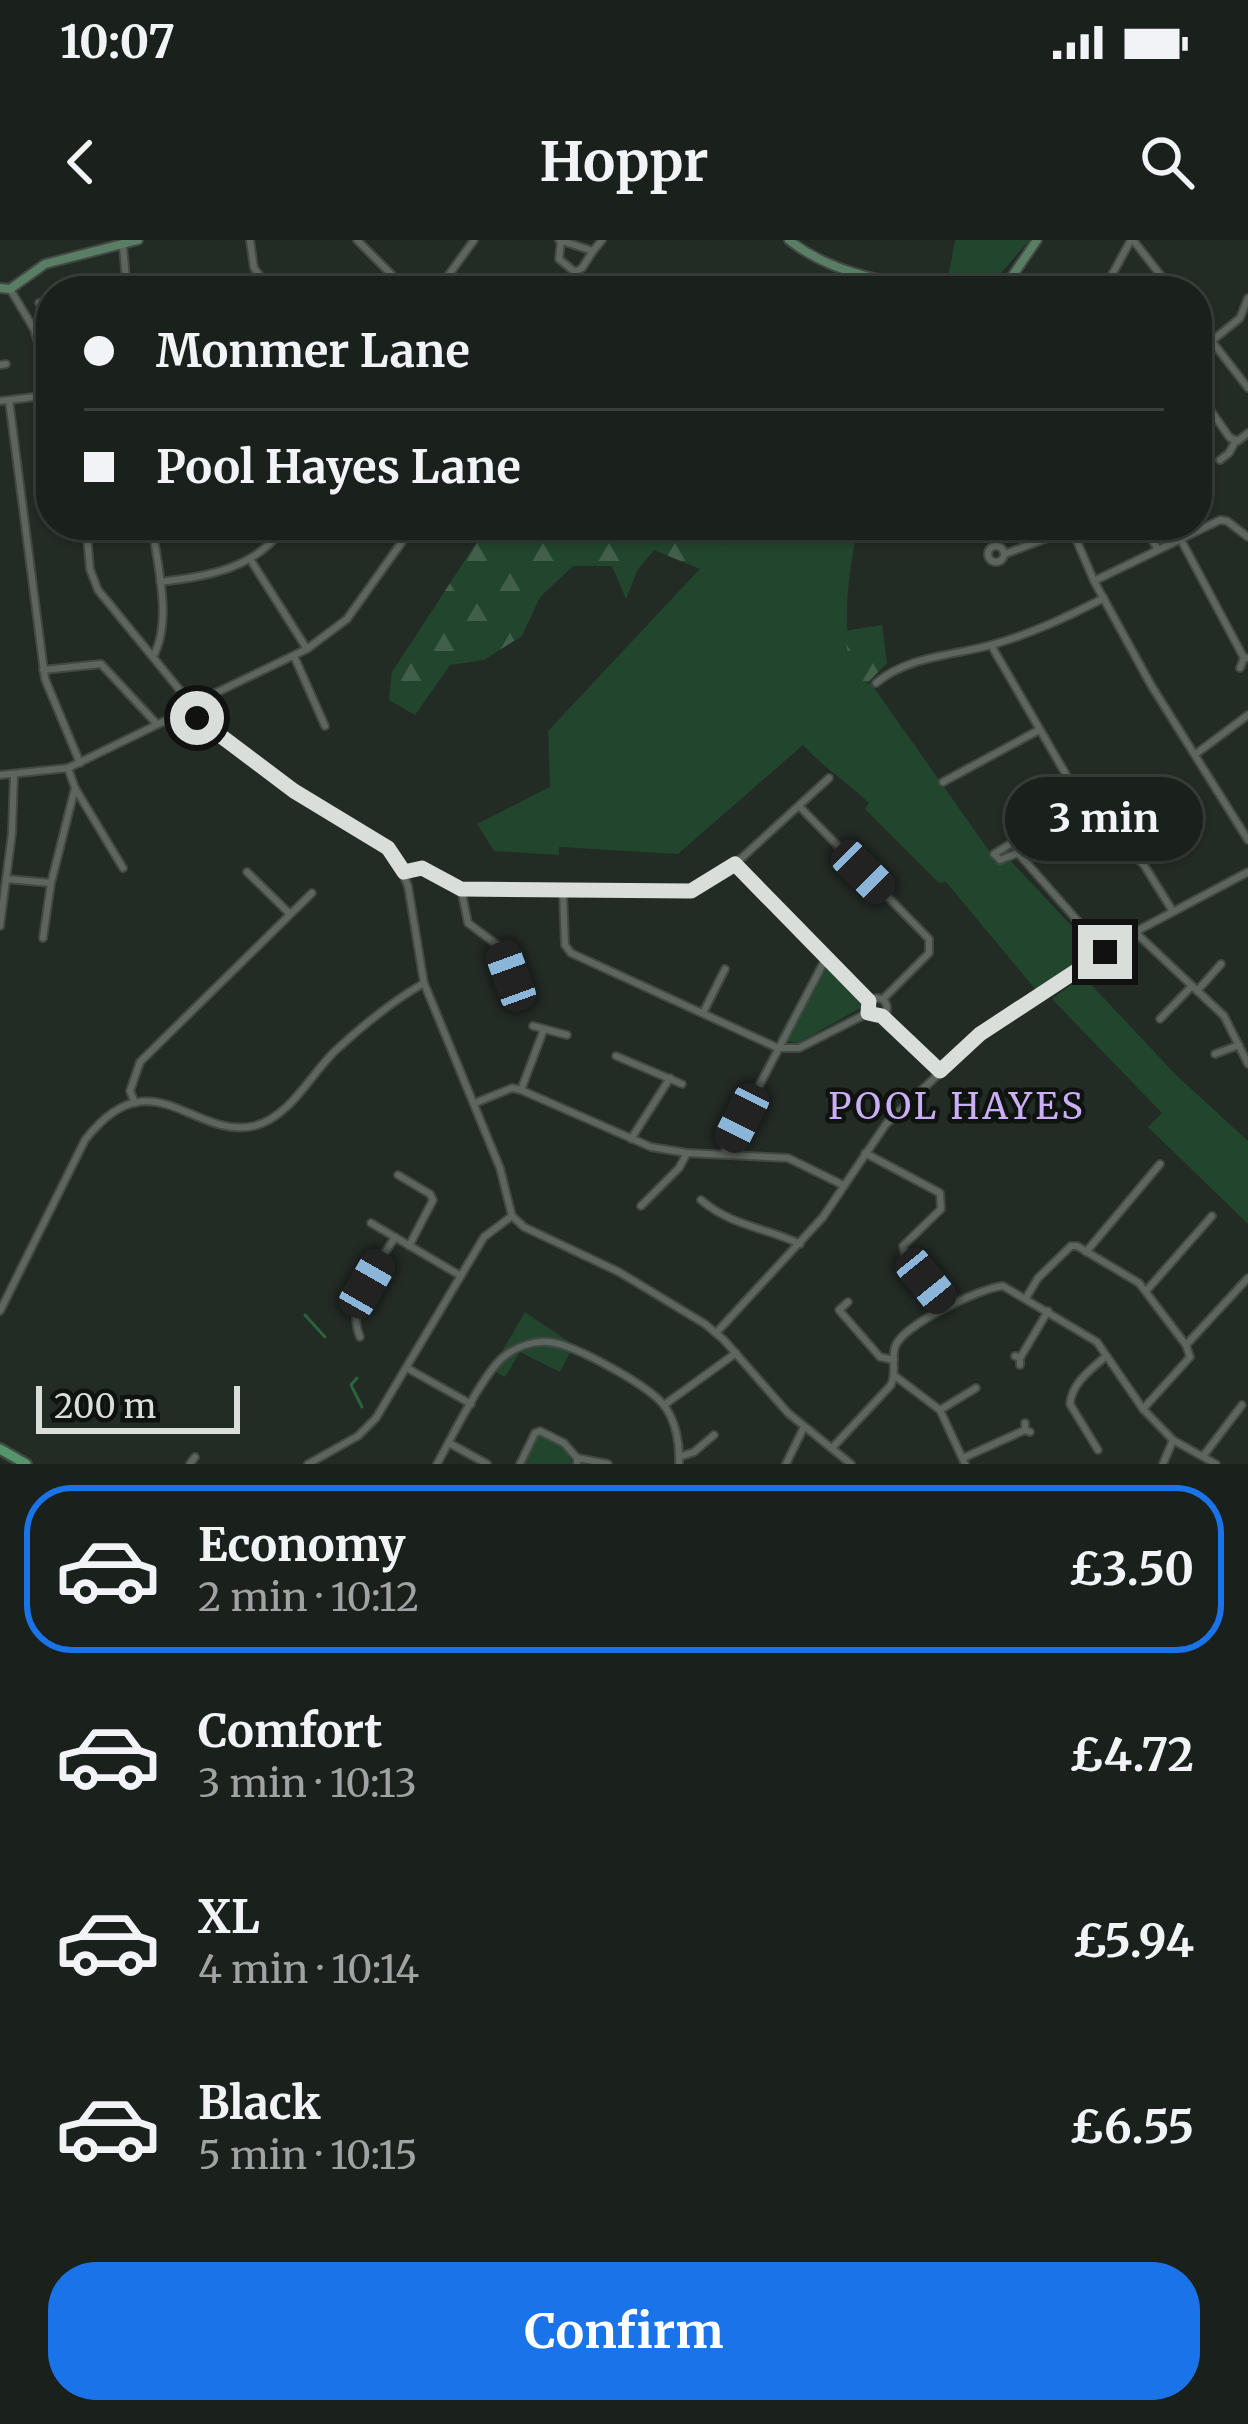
<!DOCTYPE html>
<html lang="en">
<head>
<meta charset="utf-8">
<style>
  body { margin:0; font-family:Merriweather,serif; background:#232825; color:#f1f3f6; height:100vh; display:flex; flex-direction:column; font-size:45px; white-space:nowrap }
  * { box-sizing:border-box; margin:0 }
  p { font-size:39px; color:#9fa3a3 }
  .icon { flex:none; width:66px; height:66px; fill:none; stroke:currentColor; stroke-width:2; stroke-linecap:round; stroke-linejoin:round }
  .map { position:relative; height:1224px; overflow:hidden }
  .panel { display:flex; flex-direction:column; background:#1a201c; flex:1 }
  .panel>* { flex:none }
  .banner { position:absolute; left:36px; top:36px; width:1176px; height:264px; border-radius:48px; box-shadow:0 3px 9px #0004,0 0 0 3px #383e3b; display:grid; align-content:center; height:264px; padding:0 48px; background:#1a201c }
  .scale { position:absolute; left:36px; bottom:30px; width:204px; box-sizing:border-box; padding-left:12px; border:6px solid #d9deda; border-top:0; font-size:33px; line-height:42px; white-space:nowrap; color:#d9deda; -webkit-text-stroke:9px #0f1310; paint-order:stroke }
  .end { position:absolute; width:54px; height:54px; margin:-27px; border:15px solid #d9deda; background:#111; box-shadow:0 0 0 6px #111 }
  .from { border-radius:50% }
  .bubble { position:absolute; height:84px; border-radius:42px; background:#1a201c; box-shadow:0 3px 9px #0004,0 0 0 3px #383e3b; font-size:39px; font-weight:700; line-height:84px; text-align:center }
  .car { position:absolute; width:36px; height:72px; margin:-36px -18px; border-radius:15px; box-shadow:0 0 9px 3px #0007; background:linear-gradient(#222 24%,#8ab4d8 0 40%,#222 0 76%,#8ab4d8 0 86%,#222 0) }
  .banner b { display:flex; align-items:center; gap:42px; height:114px; font-size:45px }
  .banner b+b { border-top:3px solid #383e3b }
  .banner i { width:30px; height:30px; background:#f1f3f6 }
  ul { padding:21px 0 0; list-style:none }
  li { display:flex; align-items:center; gap:36px; height:168px; margin:0 24px 18px; padding:0 24px; border:6px solid transparent; border-radius:48px }
  li div { flex:1 }
  li b { display:block; font-size:45px }
  li em { font-style:normal; font-weight:700 }
  li.active { border-color:#1a73e8 }
  li>.icon { width:108px; height:108px; stroke-width:1.5 }
  .button { display:flex; gap:24px; margin-top:auto; padding:24px 48px }
  .button a { flex:1; height:138px; border-radius:48px; background:#1a73e8; color:#fff; font-size:48px; font-weight:700; line-height:138px; text-align:center }
  .status { display:flex; justify-content:space-between; align-items:center; height:84px; padding:0 60px; background:#1a201c; direction:ltr }
  .status svg { height:33px; fill:currentColor }
  header { display:flex; justify-content:space-between; align-items:center; height:156px; padding:0 48px; background:#1a201c; font-size:54px; font-weight:700 }
  .map>svg:first-child { display:block }
  .green { fill:#22452d }
  .forest { fill:url(#forest-firs) }
  .lines { fill:none; stroke-linecap:round; stroke-linejoin:round }
  .stream { stroke:#28643c; stroke-width:3 }
  .minor-casing { stroke:#424943; stroke-width:10 }
  .tertiary-casing { stroke:#424943; stroke-width:10 }
  .secondary-casing { stroke:#424943; stroke-width:12 }
  .primary-casing { stroke:#424943; stroke-width:14 }
  .minor { stroke:#5d655f; stroke-width:6 }
  .tertiary { stroke:#5d655f; stroke-width:6 }
  .secondary { stroke:#597d65; stroke-width:8 }
  .primary { stroke:#55956a; stroke-width:9 }
  .route { stroke:#d9deda; stroke-width:15 }
  .labels { text-anchor:middle; stroke-width:9; stroke-linejoin:round; paint-order:stroke }
  .neighbourhood-label { font-size:36px; letter-spacing:3px; fill:#cbaff4; stroke:#0f1310 }
</style>
</head>
<body>
<div class="status"><b>10:07</b><svg viewBox="0 0 49 12"><path d="M0 12V9h3v3zM5 12V6h3v6zM10 12V3h3v9zM15 12V0h3v12zM26 1h20v11H26zM47 4h2v5h-2z"/></svg></div>
<header><svg class="icon" aria-label="back" viewBox="0 0 24 24"><path d="M15 5l-7 7 7 7"/></svg>Hoppr<svg class="icon" aria-label="search" viewBox="0 0 24 24"><circle cx="10" cy="10" r="6"/><path d="M15 15l6 6"/></svg></header>
<div class="map">
<svg width="1248" height="1224" viewBox="0 0 1248 1224">
  <defs>
    <pattern id="forest-firs" width="22" height="20" patternUnits="userSpaceOnUse" patternTransform="scale(3)"><rect width="22" height="20" fill="#22452d"/><path d="M5 1l3.5 6h-7zM16 11l3.5 6h-7z" fill="#425f4b"/></pattern>
  </defs>
  <rect width="100%" height="100%" fill="#232b25"/>
  <g class="green">
    <path d="M955 0H1030C994 38 1003 45 947 44Z"/>
    <path d="M741 285H858C845 354 843 385 855 454L870 442 999 625 1009 619 1095 711 1036 750 946 642 939 643 865 569 869 563C847 542 824 528 803 505L678 614 559 607V615L494 611 477 584 550 547 548 491Z"/>
    <polygon points="822,719 862,761 862,767 798,803 777,799"/>
    <polygon points="1083,736 1176,835 1248,901 1248,984 1148,887 1162,873 1052,759"/>
    <polygon points="525,1072 572,1104 540,1098 501,1113"/>
    <path d="M556 1105 570 1112 560 1132 520 1112 505 1137 496 1132C510 1111 531 1107 556 1105Z"/>
    <polygon points="539,1195 565,1207 573,1224 523,1224"/>
  </g>
  <g class="forest">
    <polygon points="488,285 741,285 700,329 654,310 638,329 626,359 612,326 573,326 540,357 522,396 484,420 450,425 415,475 389,460 392,432"/>
    <polygon points="882,385 887,423 855,456 844,391"/>
  </g>
  <g class="lines">
    <g class="stream">
      <polyline points="305,1075 325,1097"/>
      <polyline points="357,1138 351,1145 362,1167"/>
    </g>
    <defs>
      <g id="minor">
        <polyline points="250,0 254,28 271,51"/>
        <polyline points="559,0 593,11 602,0"/>
        <polyline points="1133,0 1173,51"/>
        <polyline points="561,1 559,19 575,32 582,28 593,11"/>
        <polyline points="123,6 127,51"/>
        <polyline points="90,51 90,49"/>
        <polyline points="437,51 474,0"/>
        <polyline points="1103,51 1131,0"/>
        <polyline points="39,63 51,60"/>
        <polyline points="1197,82 1248,148"/>
        <polyline points="46,87 51,86"/>
        <polyline points="1213,100 1240,78 1248,58"/>
        <polyline points="0,125 6,124"/>
        <polyline points="1197,151 1230,198 1238,201 1248,193"/>
        <polyline points="9,160 45,439 80,523"/>
        <polyline points="0,161 51,155"/>
        <polyline points="1220,220 1229,213 1236,200"/>
        <path d="M152 285C157 325 173 380 153 417"/>
        <polyline points="1144,285 1157,308"/>
        <polyline points="1180,298 1244,418"/>
        <circle cx="996" cy="314" r="8"/>
        <polyline points="1005,314 1071,289"/>
        <polyline points="250,319 307,409"/>
        <polyline points="1094,341 1220,280 1227,281 1248,297"/>
        <path d="M160 342C208 336 257 329 285 285"/>
        <polyline points="991,405 1086,569 1144,625 1172,670"/>
        <polyline points="294,416 325,486"/>
        <polyline points="1240,428 1244,418 1248,418"/>
        <polyline points="43,430 101,424 156,483"/>
        <path d="M876 443C908 416 951 416 991 405 1031 394 1067 377 1104 358"/>
        <polyline points="1197,513 1248,475"/>
        <polyline points="68,528 75,548 123,628"/>
        <polyline points="943,542 1039,490"/>
        <polyline points="799,566 929,699 929,713 883,759"/>
        <polyline points="1018,613 1000,620 994,614 1015,601 1018,613 1105,712"/>
        <polyline points="735,624 869,761"/>
        <polyline points="247,632 290,674"/>
        <polyline points="404,632 421,628 461,649 691,651 735,624 829,538"/>
        <polyline points="7,639 51,643"/>
        <polyline points="461,649 468,683 500,707 510,736"/>
        <polyline points="563,652 565,705 571,713 778,808 799,808 868,773"/>
        <polyline points="0,686 12,593 14,535"/>
        <polyline points="1135,692 1224,776 1248,824"/>
        <polyline points="43,698 51,643 75,548"/>
        <polyline points="1197,751 1221,724"/>
        <circle cx="877" cy="768" r="10"/>
        <polyline points="703,773 725,729"/>
        <polyline points="882,776 940,831"/>
        <polyline points="1160,779 1191,747"/>
        <polyline points="533,786 567,795"/>
        <polyline points="1215,814 1239,805"/>
        <polyline points="616,816 682,844"/>
        <polyline points="521,850 544,789"/>
        <polyline points="135,863 130,851 140,822 312,653"/>
        <polyline points="475,863 512,848 521,850 651,907 687,913 788,918 843,945"/>
        <polyline points="631,899 670,838"/>
        <polyline points="724,913 826,718"/>
        <polyline points="865,913 940,953 941,969 903,1006 905,1015 947,1067"/>
        <polyline points="398,935 430,954 433,960 409,1006"/>
        <path d="M701 960C733 987 765 987 800 1004"/>
        <polyline points="641,966 679,928 687,913"/>
        <polyline points="371,983 461,1036"/>
        <polyline points="1086,1012 1160,924"/>
        <polyline points="1147,1050 1212,976"/>
        <polyline points="1026,1058 1038,1038 1071,1006 1077,1006 1139,1043 1186,1105 1190,1117 1143,1169"/>
        <polyline points="848,1062 839,1070 880,1117 894,1120"/>
        <polyline points="716,1093 823,977 886,884 981,794 1135,692 1248,632"/>
        <path d="M360 1097C345 1062 377 1027 395 997"/>
        <polyline points="1186,1105 1248,1038"/>
        <polyline points="1015,1116 1020,1118 1020,1125"/>
        <polyline points="1020,1118 1048,1071"/>
        <polyline points="407,1128 471,1164"/>
        <polyline points="895,1136 940,1170 965,1224"/>
        <polyline points="664,1165 736,1113"/>
        <polyline points="940,1170 976,1148"/>
        <polyline points="1025,1183 1025,1190 1030,1192"/>
        <polyline points="1173,1200 1216,1224"/>
        <polyline points="449,1203 487,1224"/>
        <path d="M832 1208 891 1145C897 1132 891 1121 895 1107 902 1085 980 1048 1003 1046L1097 1102 1143 1169 1173 1200 1163 1224"/>
        <path d="M1098 1210 1070 1164C1072 1142 1092 1129 1106 1116"/>
        <polyline points="1204,1215 1242,1165"/>
        <polyline points="679,1217 694,1212 714,1195"/>
        <polyline points="963,1218 1025,1190"/>
        <polyline points="190,1224 195,1217"/>
        <path d="M437 1224C451 1199 485 1129 506 1115 518 1106 534 1101 549 1102 574 1104 645 1144 662 1163 676 1179 680 1204 679 1224"/>
        <polyline points="520,1224 535,1193 540,1191 564,1203 577,1218"/>
        <polyline points="577,1224 577,1218 608,1224"/>
        <polyline points="786,1224 804,1187"/>
      </g>
      <g id="tertiary">
        <polyline points="357,0 408,51"/>
        <polyline points="10,49 34,89 51,147"/>
        <polyline points="86,285 90,329 98,350 183,454"/>
        <polyline points="1070,285 1094,341 1151,445 1248,600"/>
        <circle cx="188" cy="467" r="14"/>
        <polyline points="201,460 307,409 347,379 414,285"/>
        <polyline points="197,478 294,551 360,588 397,619 408,646 424,743 500,928 512,976"/>
        <polyline points="0,535 68,528 177,475"/>
        <polyline points="512,976 524,987 619,1032 705,1084 724,1100 788,1173 851,1224"/>
        <path d="M0 1071 85 900C151 814 193 900 254 886 290 877 310 835 335 811 362 786 391 762 424 743"/>
        <polyline points="308,1224 358,1196 376,1178 484,997 512,976"/>
      </g>
      <g id="secondary">
        <path d="M789 0C835 37 899 44 955 51"/>
        <polyline points="0,48 10,49 45,24 138,0"/>
        <polyline points="1002,51 1037,0"/>
      </g>
      <polyline id="primary" points="0,1209 26,1224"/>
    </defs>
    <use href="#minor" class="minor-casing"/>
    <use href="#tertiary" class="tertiary-casing"/>
    <use href="#secondary" class="secondary-casing"/>
    <use href="#primary" class="primary-casing"/>
    <use href="#minor" class="minor"/>
    <use href="#tertiary" class="tertiary"/>
    <use href="#secondary" class="secondary"/>
    <use href="#primary" class="primary"/>
  </g>
  <g class="lines">
    <polyline class="route" points="197,478 294,551 388,608 404,632 422,628 461,649 691,651 735,624 869,761 868,773 882,776 940,831 980,794 1105,712"/>
  </g>
  <g class="labels">
    <g class="neighbourhood-label">
      <text x="957" y="879">POOL HAYES</text>
    </g>
  </g>
</svg>
<div class="scale">200 m</div>
<i class="end from" style="left:197px;top:478px"></i>
<i class="end" style="left:1105px;top:712px"></i>
<div class="bubble" style="left:1005px;top:537px;width:198px">3 min</div>
<i class="car" style="left:863px;top:632px;rotate:135deg"></i>
<i class="car" style="left:511px;top:736px;rotate:340deg"></i>
<i class="car" style="left:742px;top:878px;rotate:207deg"></i>
<i class="car" style="left:926px;top:1041px;rotate:141deg"></i>
<i class="car" style="left:367px;top:1044px;rotate:30deg"></i>
<div class="banner">
<b><i class="from"></i>Monmer Lane</b>
<b><i></i>Pool Hayes Lane</b>
</div>
</div>
<section class="panel">
<ul>
<li class="active"><svg class="icon" aria-label="car" viewBox="0 0 24 24"><path d="M5 17H2v-5l4-1 3-4h7l3 4 3 1v5h-3M9 17h6M6 11h13"/><circle cx="7" cy="17" r="2"/><circle cx="17" cy="17" r="2"/></svg><div><b>Economy</b><p>2 min · 10:12</p></div><em>£3.50</em></li>
<li><svg class="icon" aria-label="car" viewBox="0 0 24 24"><path d="M5 17H2v-5l4-1 3-4h7l3 4 3 1v5h-3M9 17h6M6 11h13"/><circle cx="7" cy="17" r="2"/><circle cx="17" cy="17" r="2"/></svg><div><b>Comfort</b><p>3 min · 10:13</p></div><em>£4.72</em></li>
<li><svg class="icon" aria-label="car" viewBox="0 0 24 24"><path d="M5 17H2v-5l4-1 3-4h7l3 4 3 1v5h-3M9 17h6M6 11h13"/><circle cx="7" cy="17" r="2"/><circle cx="17" cy="17" r="2"/></svg><div><b>XL</b><p>4 min · 10:14</p></div><em>£5.94</em></li>
<li><svg class="icon" aria-label="car" viewBox="0 0 24 24"><path d="M5 17H2v-5l4-1 3-4h7l3 4 3 1v5h-3M9 17h6M6 11h13"/><circle cx="7" cy="17" r="2"/><circle cx="17" cy="17" r="2"/></svg><div><b>Black</b><p>5 min · 10:15</p></div><em>£6.55</em></li>
</ul>
<div class="button"><a>Confirm</a></div>
</section>
</body>
</html>
